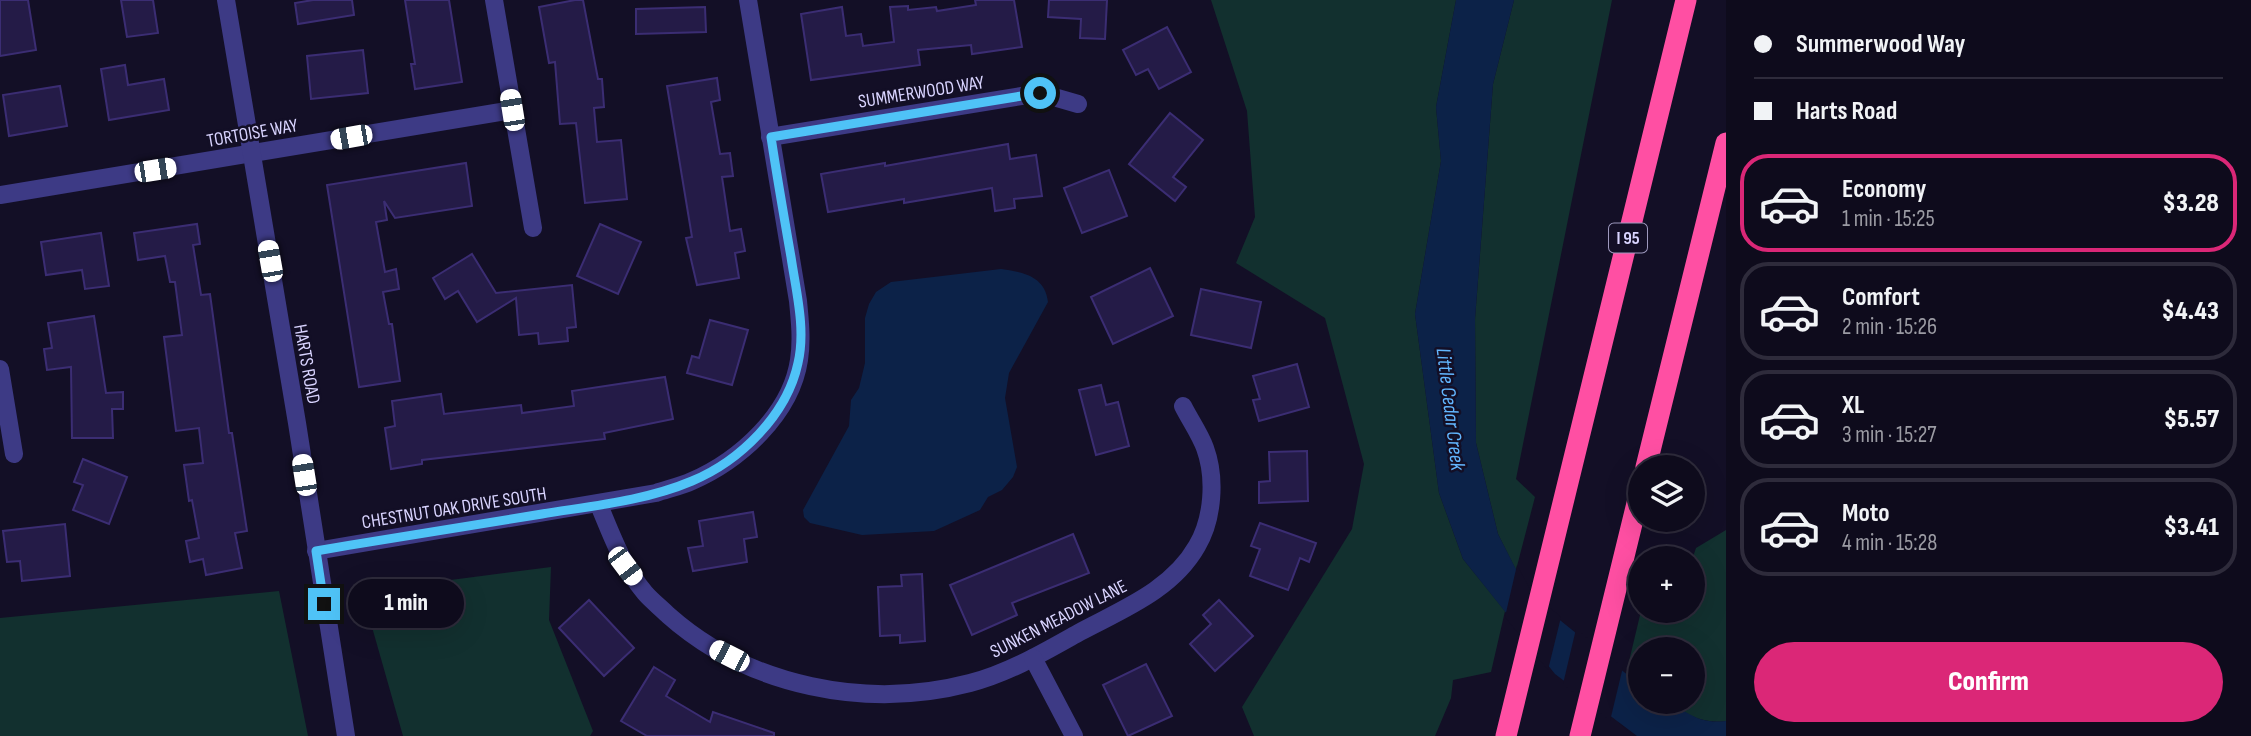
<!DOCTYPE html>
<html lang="en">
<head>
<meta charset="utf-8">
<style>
  body { margin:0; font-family:"Sofia Sans Condensed",sans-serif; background:#1c1929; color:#f1f3f6; height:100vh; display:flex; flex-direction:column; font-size:26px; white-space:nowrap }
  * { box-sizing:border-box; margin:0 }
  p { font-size:23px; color:#9b9ba3 }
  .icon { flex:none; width:38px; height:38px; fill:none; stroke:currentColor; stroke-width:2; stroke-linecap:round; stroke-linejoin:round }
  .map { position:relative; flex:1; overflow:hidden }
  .panel { display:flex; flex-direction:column; background:#0e0b1c; width:525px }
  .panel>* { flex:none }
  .banner { display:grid; align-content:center; height:154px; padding:0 28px; background:#0e0b1c }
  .fabs { position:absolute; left:1628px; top:455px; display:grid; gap:14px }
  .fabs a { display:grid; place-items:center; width:77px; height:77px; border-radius:50%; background:#0e0b1c; box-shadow:0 7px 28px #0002,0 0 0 2px #2e2b3b; font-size:35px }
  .end { position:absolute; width:32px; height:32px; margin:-16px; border:9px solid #4fc3f7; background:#111; box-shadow:0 0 0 4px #111 }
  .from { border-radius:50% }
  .bubble { position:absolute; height:49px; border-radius:24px; background:#0e0b1c; box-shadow:0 7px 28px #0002,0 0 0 2px #2e2b3b; font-size:23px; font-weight:800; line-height:49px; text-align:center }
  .car { position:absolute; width:21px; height:42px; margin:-21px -10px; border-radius:9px; box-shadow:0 0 5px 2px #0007; background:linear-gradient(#fff 24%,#345 0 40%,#fff 0 76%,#345 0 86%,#fff 0) }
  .banner b { display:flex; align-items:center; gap:24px; height:66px; font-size:26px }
  .banner b+b { border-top:2px solid #2e2b3b }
  .banner i { width:18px; height:18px; background:#f1f3f6 }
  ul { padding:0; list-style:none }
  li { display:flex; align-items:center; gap:21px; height:98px; margin:0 14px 10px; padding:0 14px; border:4px solid #2e2b3b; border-radius:28px }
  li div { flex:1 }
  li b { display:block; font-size:26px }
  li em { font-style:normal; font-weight:800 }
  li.active { border-color:#db2777 }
  li>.icon { width:63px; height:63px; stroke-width:1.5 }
  .cta { display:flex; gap:14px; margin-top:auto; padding:14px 28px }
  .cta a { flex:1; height:80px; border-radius:42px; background:#db2777; color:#fff; font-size:28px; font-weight:800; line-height:80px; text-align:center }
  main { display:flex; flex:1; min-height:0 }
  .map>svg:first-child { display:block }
  .green { fill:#12302f }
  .water { fill:#0c2248 }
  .pier { fill:#130f26 }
  .building { fill:#241b47; stroke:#3b2d73; stroke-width:2 }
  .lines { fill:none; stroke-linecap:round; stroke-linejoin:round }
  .minor { stroke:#3d3a85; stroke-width:18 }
  .tertiary { stroke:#3d3a85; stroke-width:18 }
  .motorway { stroke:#ff4fa3; stroke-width:21 }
  .route { stroke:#4fc3f7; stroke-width:9 }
  .labels { text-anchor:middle; stroke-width:5; stroke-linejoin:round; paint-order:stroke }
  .shield { fill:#130f26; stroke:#9e99be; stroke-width:2 }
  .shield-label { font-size:18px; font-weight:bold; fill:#d9d4ff }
  .street-label { font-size:19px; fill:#d9d4ff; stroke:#130f26 }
  .water-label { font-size:21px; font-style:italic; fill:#62b6ff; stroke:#130f26 }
</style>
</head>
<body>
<main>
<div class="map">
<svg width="1726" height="736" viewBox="0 0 1726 736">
  <rect width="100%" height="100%" fill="#130f26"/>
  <g class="green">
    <polygon points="1211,0 1456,0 1436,107 1441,161 1415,314 1439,493 1463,559 1505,611 1491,672 1453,680 1451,698 1435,736 1254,736 1242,707 1352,529 1364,464 1325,318 1236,263 1255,217 1247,111"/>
    <polygon points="1514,0 1612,0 1516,479 1535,497 1516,570 1498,534 1476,443 1475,319 1493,84"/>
    <path d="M1726 530V721C1702 724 1686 714 1666 702H1692V649H1640V685L1626 674 1641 611H1692V560L1696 548Z"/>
    <polygon points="551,567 549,620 593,731 590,736 403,736 368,613 374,590"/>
    <polygon points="279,591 308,736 0,736 0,618"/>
  </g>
  <g class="water">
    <path d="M1456 0H1514L1493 84 1475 319 1476 443 1498 534 1529 595 1640 685V702C1648 702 1660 700 1668 703 1692 713 1696 724 1726 721V736H1637L1555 674 1463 559 1439 493 1415 314 1441 161 1436 107Z"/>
    <path d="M1001 269C1023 272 1045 276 1048 302L1009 373 1005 398 1017 467 1013 477 1002 490 988 497 980 510 934 531 862 535 810 523 804 517 803 510 849 426 851 400 859 388 865 363V318L869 304 876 292 891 282Z"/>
  </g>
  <g class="pier">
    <polygon points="1517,565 1532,593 1561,617 1548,670 1505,617"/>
    <polygon points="1576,629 1623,667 1610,721 1563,684"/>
  </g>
  <g class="building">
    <polygon points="0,0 28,0 36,50 0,56"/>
    <polygon points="121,0 153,0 158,33 127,37"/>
    <polygon points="313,0 352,0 354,15 298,24 295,3"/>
    <polygon points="405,0 449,0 462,82 415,89 411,64 415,64"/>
    <polygon points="575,0 583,0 598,79 602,79 604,107 594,108 597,142 621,140 627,199 585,203 576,123 560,124 555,62 549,63 539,7"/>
    <polygon points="975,0 1014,0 1022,47 972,54 971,45 918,50 920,65 811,80 801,14 842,7 846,36 861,34 863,46 894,42 890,7 908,6 908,10 936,7 937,11 976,5"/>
    <polygon points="1049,0 1107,0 1105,39 1080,38 1081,19 1048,17"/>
    <polygon points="705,7 706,32 636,34 636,9"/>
    <polygon points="1167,27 1191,72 1159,89 1148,69 1136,75 1123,50"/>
    <polygon points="363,50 368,93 311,99 307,56"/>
    <polygon points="125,65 128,85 164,79 169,110 109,120 101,69"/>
    <polygon points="717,78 720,100 711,102 720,154 730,153 733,176 722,177 730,231 741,229 745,251 735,253 739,278 697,285 686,238 692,237 667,86"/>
    <polygon points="60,86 67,126 9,136 3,95"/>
    <polygon points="1170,113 1203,140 1173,177 1186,187 1175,201 1129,164"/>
    <polygon points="1008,144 1010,159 1036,155 1042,196 1014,199 1015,208 995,211 992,188 904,203 904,199 828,212 821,174 885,163 885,166"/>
    <polygon points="466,163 472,206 395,218 384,201 387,220 376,222 385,272 396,269 399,289 383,292 389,324 392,324 400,381 359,387 327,185"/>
    <polygon points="1109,170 1127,216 1082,233 1064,188"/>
    <polygon points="197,224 200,244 193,245 201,295 210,294 229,433 232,433 247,531 235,533 242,568 206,575 203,559 190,562 186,541 199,538 192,500 189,501 184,465 203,463 199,428 176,431 164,337 182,335 175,282 170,282 165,256 138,260 134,233"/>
    <polygon points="600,224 641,242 618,294 577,276"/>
    <polygon points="101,233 109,286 85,289 82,270 46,275 41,242"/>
    <polygon points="472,254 496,293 572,285 576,327 567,328 568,341 539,344 538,333 519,335 516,298 477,322 458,291 445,299 433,278"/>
    <polygon points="1150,268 1173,316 1113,344 1091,297"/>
    <polygon points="1201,289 1261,302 1251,348 1191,335"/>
    <polygon points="94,316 106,393 123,392 123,409 112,409 113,438 72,438 71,367 47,370 44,349 52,348 48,323"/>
    <polygon points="710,320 748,330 732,385 687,373 692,356 699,358"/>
    <polygon points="1297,364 1309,407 1259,421 1253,400 1260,399 1253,376"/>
    <polygon points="665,377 673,419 604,433 605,439 422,460 422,464 391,469 385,428 395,426 392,401 441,394 444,414 521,405 522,413 574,406 572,391"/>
    <polygon points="1101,385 1106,405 1118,402 1129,446 1096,455 1079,390"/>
    <polygon points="1307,451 1308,501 1259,503 1259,482 1270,481 1269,452"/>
    <polygon points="83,459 127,477 109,524 73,510 83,485 74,482"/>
    <polygon points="753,512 757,537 744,539 747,562 693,571 688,548 703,546 699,521"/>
    <polygon points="1260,523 1316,543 1309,562 1300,558 1288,590 1250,576 1260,549 1251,546"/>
    <polygon points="65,524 70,576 22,581 20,561 7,562 3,531"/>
    <polygon points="1073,534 1089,573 1012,603 1017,615 972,635 950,585"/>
    <polygon points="922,574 925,641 900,643 900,635 880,636 878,587 902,586 901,575"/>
    <polygon points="589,600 634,648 604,676 559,628"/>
    <polygon points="1219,600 1253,636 1215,671 1190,644 1211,624 1203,615"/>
    <polygon points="1146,664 1172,716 1128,736 1103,685"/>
    <polygon points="654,667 675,680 666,696 710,722 713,712 774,733 774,736 647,736 621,721"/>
  </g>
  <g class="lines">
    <g class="minor">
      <polyline points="494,0 533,228"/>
      <polyline points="770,137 1040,93 1078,104"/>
      <polyline points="0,195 512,110"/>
      <polyline points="0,369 14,454"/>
      <path d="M599 505C612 536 623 567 645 593 652 601 661 608 668 615 749 687 867 710 970 683 1009 673 1046 651 1080 632 1123 609 1172 590 1197 546 1213 519 1216 478 1205 448 1200 434 1190 420 1183 406"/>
      <path d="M316 551 656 493C668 489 681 486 692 481 740 460 791 414 799 360 802 341 800 321 798 301L748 0"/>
      <polyline points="1033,658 1074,736"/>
    </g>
    <polyline class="tertiary" points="226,0 297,423 346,736"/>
    <g class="motorway">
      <polyline points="1646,467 1726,143"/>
      <polyline points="1506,736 1686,0"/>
      <polyline points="1580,736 1640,491"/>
    </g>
  </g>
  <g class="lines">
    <path class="route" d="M324 604 316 551C391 538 466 526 542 514 591 506 645 501 692 481 740 461 787 415 798 363 806 329 796 291 791 257 784 217 777 177 771 137L1040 93"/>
  </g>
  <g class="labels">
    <rect class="shield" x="1609" y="223.5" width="38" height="29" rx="5"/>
    <g class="shield-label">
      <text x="1628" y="244">I 95</text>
    </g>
    <g class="street-label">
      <text transform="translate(921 91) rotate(-9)" y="7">SUMMERWOOD WAY</text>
      <text transform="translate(252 132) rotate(-10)" y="7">TORTOISE WAY</text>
      <text transform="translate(308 364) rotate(80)" y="7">HARTS ROAD</text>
      <text transform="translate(454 507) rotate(-9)" y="7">CHESTNUT OAK DRIVE SOUTH</text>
      <text transform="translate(1058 618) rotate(-27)" y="7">SUNKEN MEADOW LANE</text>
    </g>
    <g class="water-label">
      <text transform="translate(1451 409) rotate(83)" y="7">Little Cedar Creek</text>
    </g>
  </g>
</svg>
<div class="fabs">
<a><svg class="icon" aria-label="layers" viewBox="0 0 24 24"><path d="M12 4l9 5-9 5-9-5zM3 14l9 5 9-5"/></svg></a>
<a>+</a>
<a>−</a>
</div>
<i class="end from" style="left:1040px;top:93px"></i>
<i class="end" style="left:324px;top:604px"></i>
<div class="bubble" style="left:348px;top:579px;width:116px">1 min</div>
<i class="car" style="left:512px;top:110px;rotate:351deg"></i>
<i class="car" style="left:351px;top:137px;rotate:260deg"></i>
<i class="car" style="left:155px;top:170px;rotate:81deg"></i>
<i class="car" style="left:270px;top:261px;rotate:350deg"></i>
<i class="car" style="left:304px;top:475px;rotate:351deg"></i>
<i class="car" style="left:625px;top:566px;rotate:143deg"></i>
<i class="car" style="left:729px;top:656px;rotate:297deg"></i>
</div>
<section class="panel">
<div class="banner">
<b><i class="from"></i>Summerwood Way</b>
<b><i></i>Harts Road</b>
</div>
<ul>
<li class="active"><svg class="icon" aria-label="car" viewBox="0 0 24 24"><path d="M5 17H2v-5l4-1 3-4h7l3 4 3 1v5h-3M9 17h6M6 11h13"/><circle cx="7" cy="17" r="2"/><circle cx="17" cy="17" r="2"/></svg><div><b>Economy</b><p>1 min · 15:25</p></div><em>$3.28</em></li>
<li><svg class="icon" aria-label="car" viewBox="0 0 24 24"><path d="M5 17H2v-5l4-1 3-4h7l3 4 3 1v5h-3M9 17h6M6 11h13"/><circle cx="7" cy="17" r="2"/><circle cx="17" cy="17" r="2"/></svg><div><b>Comfort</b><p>2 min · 15:26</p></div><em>$4.43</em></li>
<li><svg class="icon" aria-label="car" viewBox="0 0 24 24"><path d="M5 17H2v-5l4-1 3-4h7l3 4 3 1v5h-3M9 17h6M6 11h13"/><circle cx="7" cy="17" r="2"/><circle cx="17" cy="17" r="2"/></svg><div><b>XL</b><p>3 min · 15:27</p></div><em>$5.57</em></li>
<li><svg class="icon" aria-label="car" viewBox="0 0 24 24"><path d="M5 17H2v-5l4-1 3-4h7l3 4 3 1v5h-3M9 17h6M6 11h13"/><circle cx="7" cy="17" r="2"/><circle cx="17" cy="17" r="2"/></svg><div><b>Moto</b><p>4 min · 15:28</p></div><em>$3.41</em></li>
</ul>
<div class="cta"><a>Confirm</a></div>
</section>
</main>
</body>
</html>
